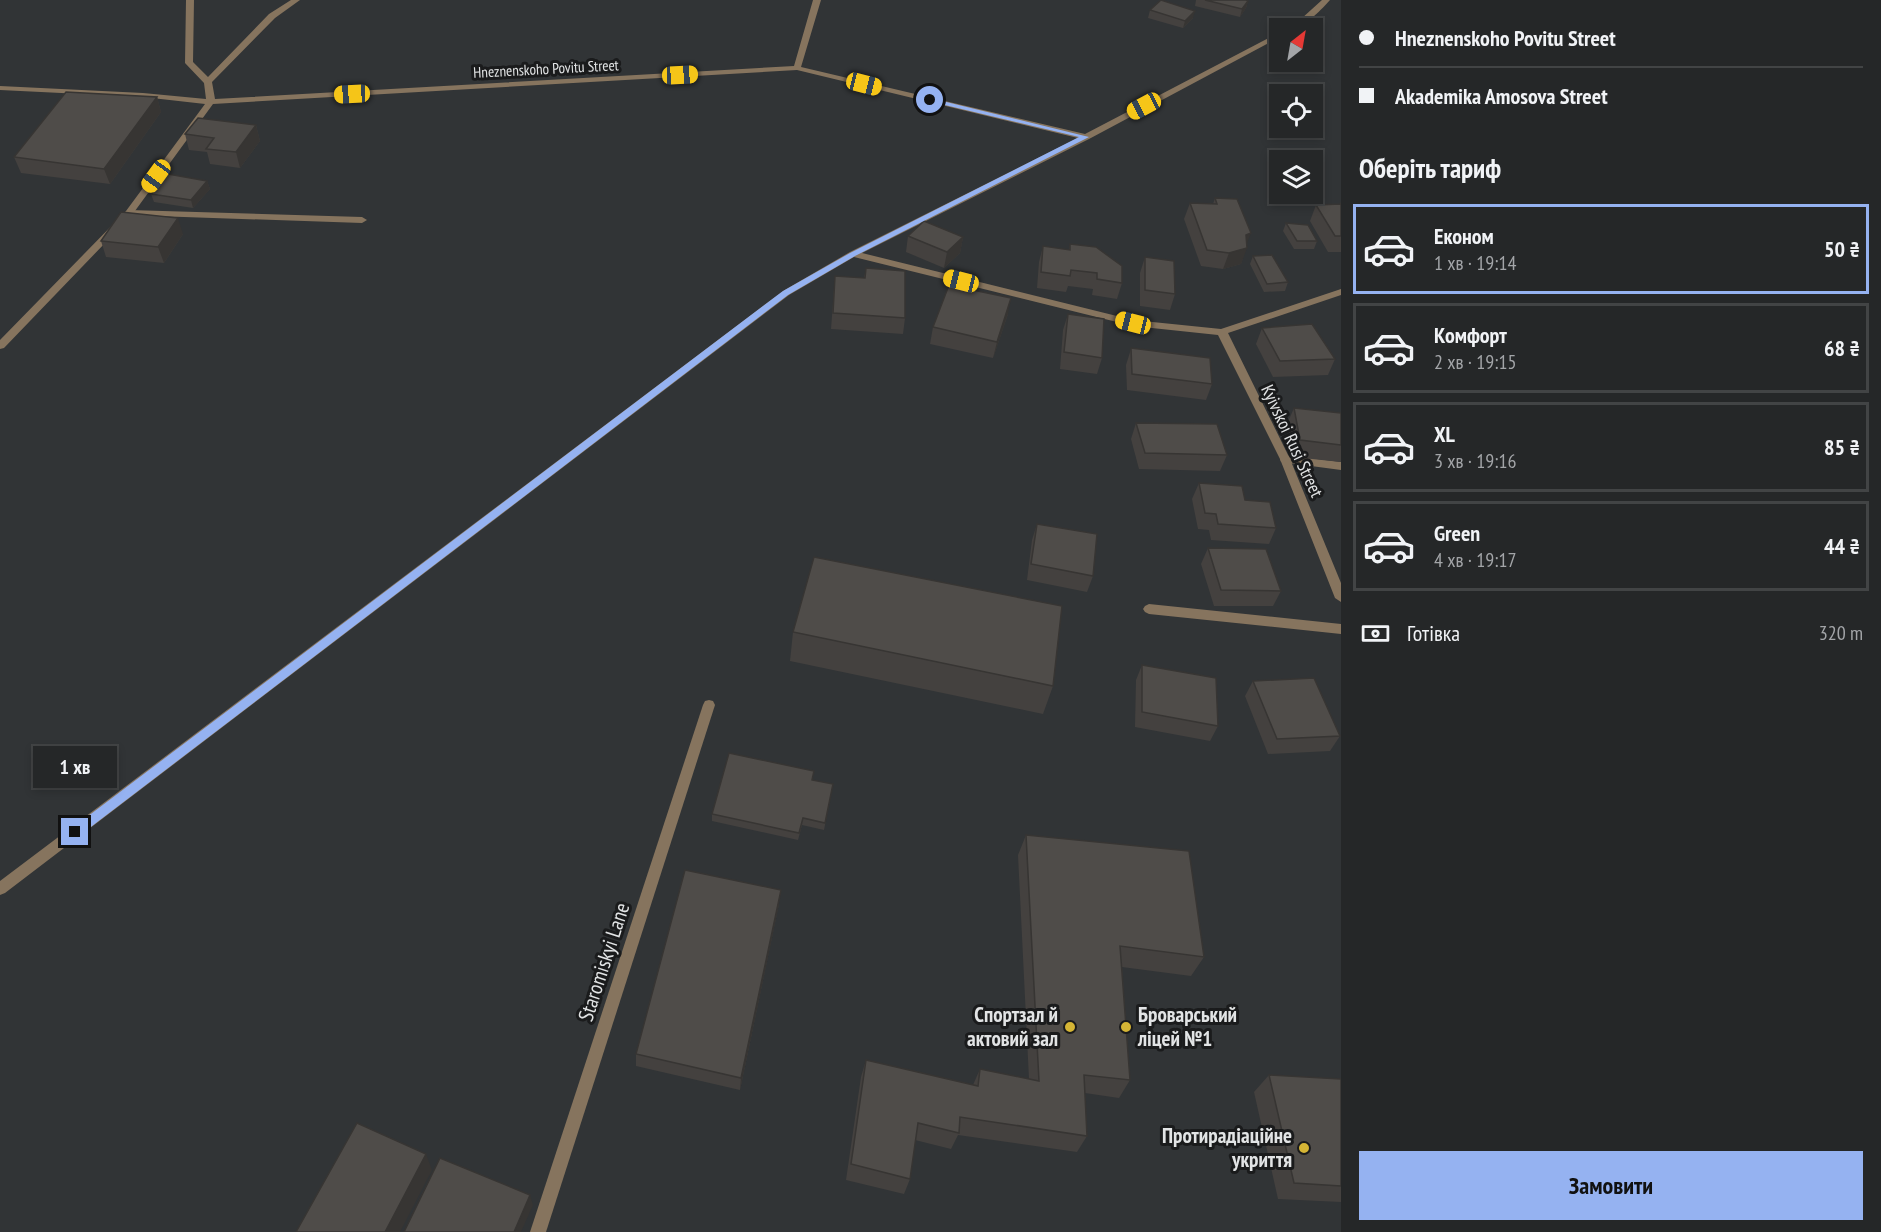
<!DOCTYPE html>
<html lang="uk">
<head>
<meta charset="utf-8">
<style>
  body { margin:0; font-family:"PT Sans Narrow",sans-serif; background:#2d2f30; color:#f1f3f6; height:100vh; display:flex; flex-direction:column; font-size:22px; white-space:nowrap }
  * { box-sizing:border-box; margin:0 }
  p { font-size:20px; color:#a3a5a8 }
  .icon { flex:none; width:33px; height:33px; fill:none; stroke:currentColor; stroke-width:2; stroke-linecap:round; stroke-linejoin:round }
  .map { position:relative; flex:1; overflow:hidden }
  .sheet { display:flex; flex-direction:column; background:#252728; width:540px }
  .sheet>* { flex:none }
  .banner { display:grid; align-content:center; height:132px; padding:0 18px; background:#252728 }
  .needle { width:39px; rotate:31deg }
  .controls { position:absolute; left:1269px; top:18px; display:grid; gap:12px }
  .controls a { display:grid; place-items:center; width:54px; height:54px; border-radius:0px; background:#252728; box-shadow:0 3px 9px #0003,0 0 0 2px #424445; font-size:30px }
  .end { position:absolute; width:27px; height:27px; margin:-14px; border:8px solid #95b2f1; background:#111; box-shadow:0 0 0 3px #111 }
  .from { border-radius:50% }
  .bubble { position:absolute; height:42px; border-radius:0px; background:#252728; box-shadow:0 3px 9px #0003,0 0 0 2px #424445; font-size:20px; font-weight:600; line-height:42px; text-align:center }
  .car { position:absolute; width:18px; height:36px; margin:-18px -9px; border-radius:8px; box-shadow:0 0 4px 2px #0007; background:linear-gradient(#f5c518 24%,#345 0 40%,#f5c518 0 76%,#345 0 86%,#f5c518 0) }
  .banner b { display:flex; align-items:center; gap:21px; height:57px; font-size:22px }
  .banner b+b { border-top:2px solid #424445 }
  .banner i { width:15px; height:15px; background:#f1f3f6 }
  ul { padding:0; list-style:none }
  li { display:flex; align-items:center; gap:18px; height:90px; margin:0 12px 9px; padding:0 6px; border:3px solid #424445; border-radius:0px }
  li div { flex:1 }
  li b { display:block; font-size:22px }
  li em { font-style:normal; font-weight:600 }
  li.current { border-color:#95b2f1 }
  li>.icon { width:54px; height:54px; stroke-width:1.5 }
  h2 { padding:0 18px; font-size:27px; line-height:72px }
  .pay { display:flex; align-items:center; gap:15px; height:66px; padding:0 18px; font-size:22px }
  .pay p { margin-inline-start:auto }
  .action { display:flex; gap:12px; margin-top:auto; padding:12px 18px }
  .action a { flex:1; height:69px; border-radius:0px; background:#95b2f1; color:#111; font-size:24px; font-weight:600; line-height:69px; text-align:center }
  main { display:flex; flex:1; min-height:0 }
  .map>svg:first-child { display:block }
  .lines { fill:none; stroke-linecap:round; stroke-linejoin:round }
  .lane { fill:#86745e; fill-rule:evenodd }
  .street { fill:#86745e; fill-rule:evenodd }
  .wall { fill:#44413f }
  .shaded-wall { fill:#373533 }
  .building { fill:#4f4c49; stroke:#373533; stroke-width:1.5 }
  .route { fill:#95b2f1 }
  .poi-dot { fill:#d5b535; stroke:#1a1b1c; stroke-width:2 }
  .labels { text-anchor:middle; stroke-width:6; stroke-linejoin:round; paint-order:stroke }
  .far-street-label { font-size:15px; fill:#e2e4e5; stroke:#1a1b1c }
  .street-label { font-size:18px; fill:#e2e4e5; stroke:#1a1b1c }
  .near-street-label { font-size:21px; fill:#e2e4e5; stroke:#1a1b1c }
  .near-poi-label { font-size:21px; font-weight:bold; fill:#e2e4e5; stroke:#1a1b1c; text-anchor:end }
</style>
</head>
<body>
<main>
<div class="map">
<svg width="1341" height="1232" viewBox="0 0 1341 1232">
  <rect width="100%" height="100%" fill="#313436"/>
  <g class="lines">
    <g class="lane">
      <polygon points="129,210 362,217 367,220 362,223 126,215 124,213"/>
      <polygon points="1285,455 1341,462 1341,470 1281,462 1280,459"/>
      <polygon points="1149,604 1341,624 1341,634 1149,614 1145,612 1143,609 1145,606"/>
    </g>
    <g class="street">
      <polygon points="186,0 194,0 193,62 208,77 269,14 291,0 300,0 275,18 212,82 215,99 794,66 813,0 821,0 801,67 1085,134 1280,32 1280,37 1089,139 862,253 1133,320 1221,329 1341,289 1341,295 1228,333 1290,459 1341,583 1341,602 1335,598 1280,459 1218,335 1133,326 854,257 789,295 5,893 0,895 0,881 783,291 850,252 1078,138 797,70 213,104 132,215 4,348 0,349 0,340 126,211 205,104 143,97 0,90 0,86 143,93 206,99 204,83 185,63"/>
      <path d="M1322 0H1330C1318 13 1305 28 1286 28L1301 19Z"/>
      <polygon points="709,700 713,701 715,705 546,1232 530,1232 703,705 705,701"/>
    </g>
  </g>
  <g class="wall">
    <polygon points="1196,0 1246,0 1248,1 1246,8 1240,17 1195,6"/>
    <polygon points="1150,10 1193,18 1183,28 1148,18"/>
    <polygon points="157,97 161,112 110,184 21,173 14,157"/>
    <polygon points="256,125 260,141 240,168 210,164 207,152 189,150 185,134"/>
    <polygon points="207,181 210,189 193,208 154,202 151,194"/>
    <polygon points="1215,198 1247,245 1241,264 1223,269 1201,266 1184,219 1190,203 1213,204"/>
    <polygon points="1341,203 1341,252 1328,252 1310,221 1316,205 1340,204"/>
    <polygon points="1286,223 1317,241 1314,249 1294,249 1283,231"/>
    <polygon points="183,234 164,263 106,257 101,241"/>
    <polygon points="908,236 963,237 960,253 944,268 906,252"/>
    <polygon points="1070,244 1122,283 1117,299 1092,295 1093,289 1068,286 1066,292 1037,288 1039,262 1043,246 1069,250"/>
    <polygon points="1253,256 1288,282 1285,291 1264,292 1250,264"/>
    <polygon points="1145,257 1175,294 1170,310 1140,306 1140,273"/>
    <polygon points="866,268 905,318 903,334 831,329 835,276 864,278"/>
    <polygon points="1008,314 993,358 930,344 933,327"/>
    <polygon points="1068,314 1102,358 1097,374 1060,369 1063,330"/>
    <polygon points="1262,328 1335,359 1328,375 1273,377 1256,344"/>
    <polygon points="1131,349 1212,384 1206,400 1127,390 1126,365"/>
    <polygon points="1294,408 1341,413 1341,462 1293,457 1287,424"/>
    <polygon points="1136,423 1227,455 1220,471 1139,469 1131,439"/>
    <polygon points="1199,483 1245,500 1276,528 1269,544 1211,540 1209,530 1198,529 1192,499"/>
    <polygon points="1037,524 1093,576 1087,592 1027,580 1032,540"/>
    <polygon points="1208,548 1281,591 1273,606 1214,606 1201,564"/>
    <polygon points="793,632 1053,686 1043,714 790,661"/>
    <polygon points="1142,665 1218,726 1210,741 1135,727 1136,680"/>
    <polygon points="1253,681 1340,736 1330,751 1268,754 1245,696"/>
    <polygon points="813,780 833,784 824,830 802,825 798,840 712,821 712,814"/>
    <polygon points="1026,835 1204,957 1191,976 1122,967 1130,1080 1119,1098 1085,1093 1087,1136 1077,1152 958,1135 951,1149 915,1140 910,1179 904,1194 846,1180 861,1077 866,1060 973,1085 980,1069 1029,1079 1018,855"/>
    <polygon points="779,904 740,1090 636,1066 636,1054"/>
    <polygon points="1269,1075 1341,1079 1341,1202 1278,1199 1254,1092"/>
  </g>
  <g class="shaded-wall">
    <polygon points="1248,1 1246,8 1240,17 1242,9"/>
    <polygon points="1195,11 1193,18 1183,28 1185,21"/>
    <polygon points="157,97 161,112 110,184 104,169"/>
    <polygon points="256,125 260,141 240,168 236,152"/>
    <polygon points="207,181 210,189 193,208 191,200"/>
    <polygon points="178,218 183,234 164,263 158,247"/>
    <polygon points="1251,233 1245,248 1247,248 1241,264 1223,269 1229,253 1246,235"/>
    <polygon points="963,237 960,253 944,268 947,252"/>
    <polygon points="1011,298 1008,314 993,358 997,342"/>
    <polygon points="781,890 779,904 740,1090 741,1078"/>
    <polygon points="426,1154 432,1170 400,1232 385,1232"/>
    <polygon points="530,1195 533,1205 521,1232 514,1232"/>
  </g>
  <g class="building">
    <polygon points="1161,0 1195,11 1185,21 1150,10"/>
    <polygon points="1205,0 1246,0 1248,1 1242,9"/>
    <polygon points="66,92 157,97 104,169 14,157"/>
    <polygon points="198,118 256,125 236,152 206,149 214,138 185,134"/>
    <polygon points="168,174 207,181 191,200 151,194"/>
    <polygon points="1215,198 1237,199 1251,233 1246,235 1247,248 1229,253 1207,250 1190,203 1217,204"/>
    <polygon points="1341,203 1341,236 1335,236 1316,205 1340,204"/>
    <polygon points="121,212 178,218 158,247 101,241"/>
    <polygon points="924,221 963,237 947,252 908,236"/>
    <polygon points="1286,223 1308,225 1317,241 1297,241"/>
    <polygon points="1070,244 1096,247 1122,266 1122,283 1097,279 1097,273 1071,270 1070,276 1041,272 1043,246 1070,250"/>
    <polygon points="1272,255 1288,282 1267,284 1253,256"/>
    <polygon points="1145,257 1174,261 1175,294 1145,290"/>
    <polygon points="866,268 905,271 905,318 833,313 835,276 865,278"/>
    <polygon points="949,285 1011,298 997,342 933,327"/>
    <polygon points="1068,314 1104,319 1102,358 1064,352"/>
    <polygon points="1312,324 1335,359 1280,361 1262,328"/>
    <polygon points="1131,348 1210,358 1212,384 1132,374"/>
    <polygon points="1294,408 1341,413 1341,445 1300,440"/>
    <polygon points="1136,423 1217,424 1227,455 1145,453"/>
    <polygon points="1199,483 1242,486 1245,500 1270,502 1276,528 1218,524 1216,514 1205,513"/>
    <polygon points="1037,524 1097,534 1093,576 1031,564"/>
    <polygon points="1208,548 1266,549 1281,591 1221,590"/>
    <polygon points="814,557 1062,606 1053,686 793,632"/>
    <polygon points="1142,665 1216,678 1218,726 1142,712"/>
    <polygon points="1314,678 1340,736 1277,739 1253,681"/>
    <polygon points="729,753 814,771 812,780 833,784 825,823 803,818 799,833 712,814"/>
    <polygon points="1026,835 1189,851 1204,957 1120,946 1130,1080 1084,1075 1087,1136 960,1117 959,1133 918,1123 910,1179 851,1164 866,1060 978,1086 980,1069 1039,1081"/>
    <polygon points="685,870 781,890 741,1078 636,1054"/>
    <polygon points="1269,1075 1341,1079 1341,1186 1294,1183"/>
    <polygon points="357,1123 426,1154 385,1232 296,1232"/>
    <polygon points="440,1158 530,1195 514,1232 404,1232"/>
  </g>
  <polygon class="route" points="930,98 1089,137 855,256 788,295 79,836 71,836 71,829 783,291 850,253 1079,137 928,101"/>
  <g class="poi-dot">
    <circle cx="1070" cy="1027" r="6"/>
    <circle cx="1126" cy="1027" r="6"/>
    <circle cx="1304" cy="1148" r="6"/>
  </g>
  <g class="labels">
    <g class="far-street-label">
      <text transform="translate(546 69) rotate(-3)" y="5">Hneznenskoho Povitu Street</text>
    </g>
    <g class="street-label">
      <text transform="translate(1292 441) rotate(65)" y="6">Kyivskoi Rusi Street</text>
    </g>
    <g class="near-street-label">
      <text transform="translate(604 962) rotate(-72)" y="7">Staromiskyi Lane</text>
    </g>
    <g class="near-poi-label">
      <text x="1058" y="1022">Спортзал й<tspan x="1058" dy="24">актовий зал</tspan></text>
      <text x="1138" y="1022" text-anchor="start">Броварський<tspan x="1138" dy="24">ліцей №1</tspan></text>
      <text x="1292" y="1143">Протирадіаційне<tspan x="1292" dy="24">укриття</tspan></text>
    </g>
  </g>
</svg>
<div class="controls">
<a><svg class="needle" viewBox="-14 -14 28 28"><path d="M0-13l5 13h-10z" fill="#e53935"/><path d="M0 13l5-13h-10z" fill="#a3a5a8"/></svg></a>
<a><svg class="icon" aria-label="locate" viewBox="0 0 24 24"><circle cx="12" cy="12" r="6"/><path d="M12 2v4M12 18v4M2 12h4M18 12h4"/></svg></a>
<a><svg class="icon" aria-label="layers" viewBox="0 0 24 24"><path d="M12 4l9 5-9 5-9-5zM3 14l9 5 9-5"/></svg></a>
</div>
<i class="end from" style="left:930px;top:100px"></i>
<i class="end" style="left:75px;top:832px"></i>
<div class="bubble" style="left:33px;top:746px;width:84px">1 хв</div>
<i class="car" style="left:680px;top:75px;rotate:87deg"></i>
<i class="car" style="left:864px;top:84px;rotate:104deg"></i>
<i class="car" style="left:352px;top:94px;rotate:267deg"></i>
<i class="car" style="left:1144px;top:106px;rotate:242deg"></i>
<i class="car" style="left:156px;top:176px;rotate:216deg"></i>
<i class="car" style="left:961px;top:281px;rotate:284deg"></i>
<i class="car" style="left:1133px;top:323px;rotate:284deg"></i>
</div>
<section class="sheet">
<div class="banner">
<b><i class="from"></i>Hneznenskoho Povitu Street</b>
<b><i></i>Akademika Amosova Street</b>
</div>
<h2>Оберіть тариф</h2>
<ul>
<li class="current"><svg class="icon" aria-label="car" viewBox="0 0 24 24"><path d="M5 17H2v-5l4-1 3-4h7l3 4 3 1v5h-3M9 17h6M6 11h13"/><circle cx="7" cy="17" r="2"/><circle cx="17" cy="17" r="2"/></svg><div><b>Економ</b><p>1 хв · 19:14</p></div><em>50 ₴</em></li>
<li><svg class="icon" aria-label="car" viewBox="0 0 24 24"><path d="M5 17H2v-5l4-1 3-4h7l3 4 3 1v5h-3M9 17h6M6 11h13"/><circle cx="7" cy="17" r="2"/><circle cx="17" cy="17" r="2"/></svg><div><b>Комфорт</b><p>2 хв · 19:15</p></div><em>68 ₴</em></li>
<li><svg class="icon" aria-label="car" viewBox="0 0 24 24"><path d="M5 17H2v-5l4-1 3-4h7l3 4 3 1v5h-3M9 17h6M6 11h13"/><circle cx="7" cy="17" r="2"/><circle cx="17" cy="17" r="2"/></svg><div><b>XL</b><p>3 хв · 19:16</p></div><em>85 ₴</em></li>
<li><svg class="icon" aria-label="car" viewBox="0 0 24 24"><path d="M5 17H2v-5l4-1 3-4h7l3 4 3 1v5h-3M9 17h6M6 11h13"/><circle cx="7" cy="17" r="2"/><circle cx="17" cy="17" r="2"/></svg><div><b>Green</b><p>4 хв · 19:17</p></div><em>44 ₴</em></li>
</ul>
<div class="pay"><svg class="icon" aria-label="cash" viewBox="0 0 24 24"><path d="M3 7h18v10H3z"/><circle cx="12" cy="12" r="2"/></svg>Готівка<p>320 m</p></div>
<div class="action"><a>Замовити</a></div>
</section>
</main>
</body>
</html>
